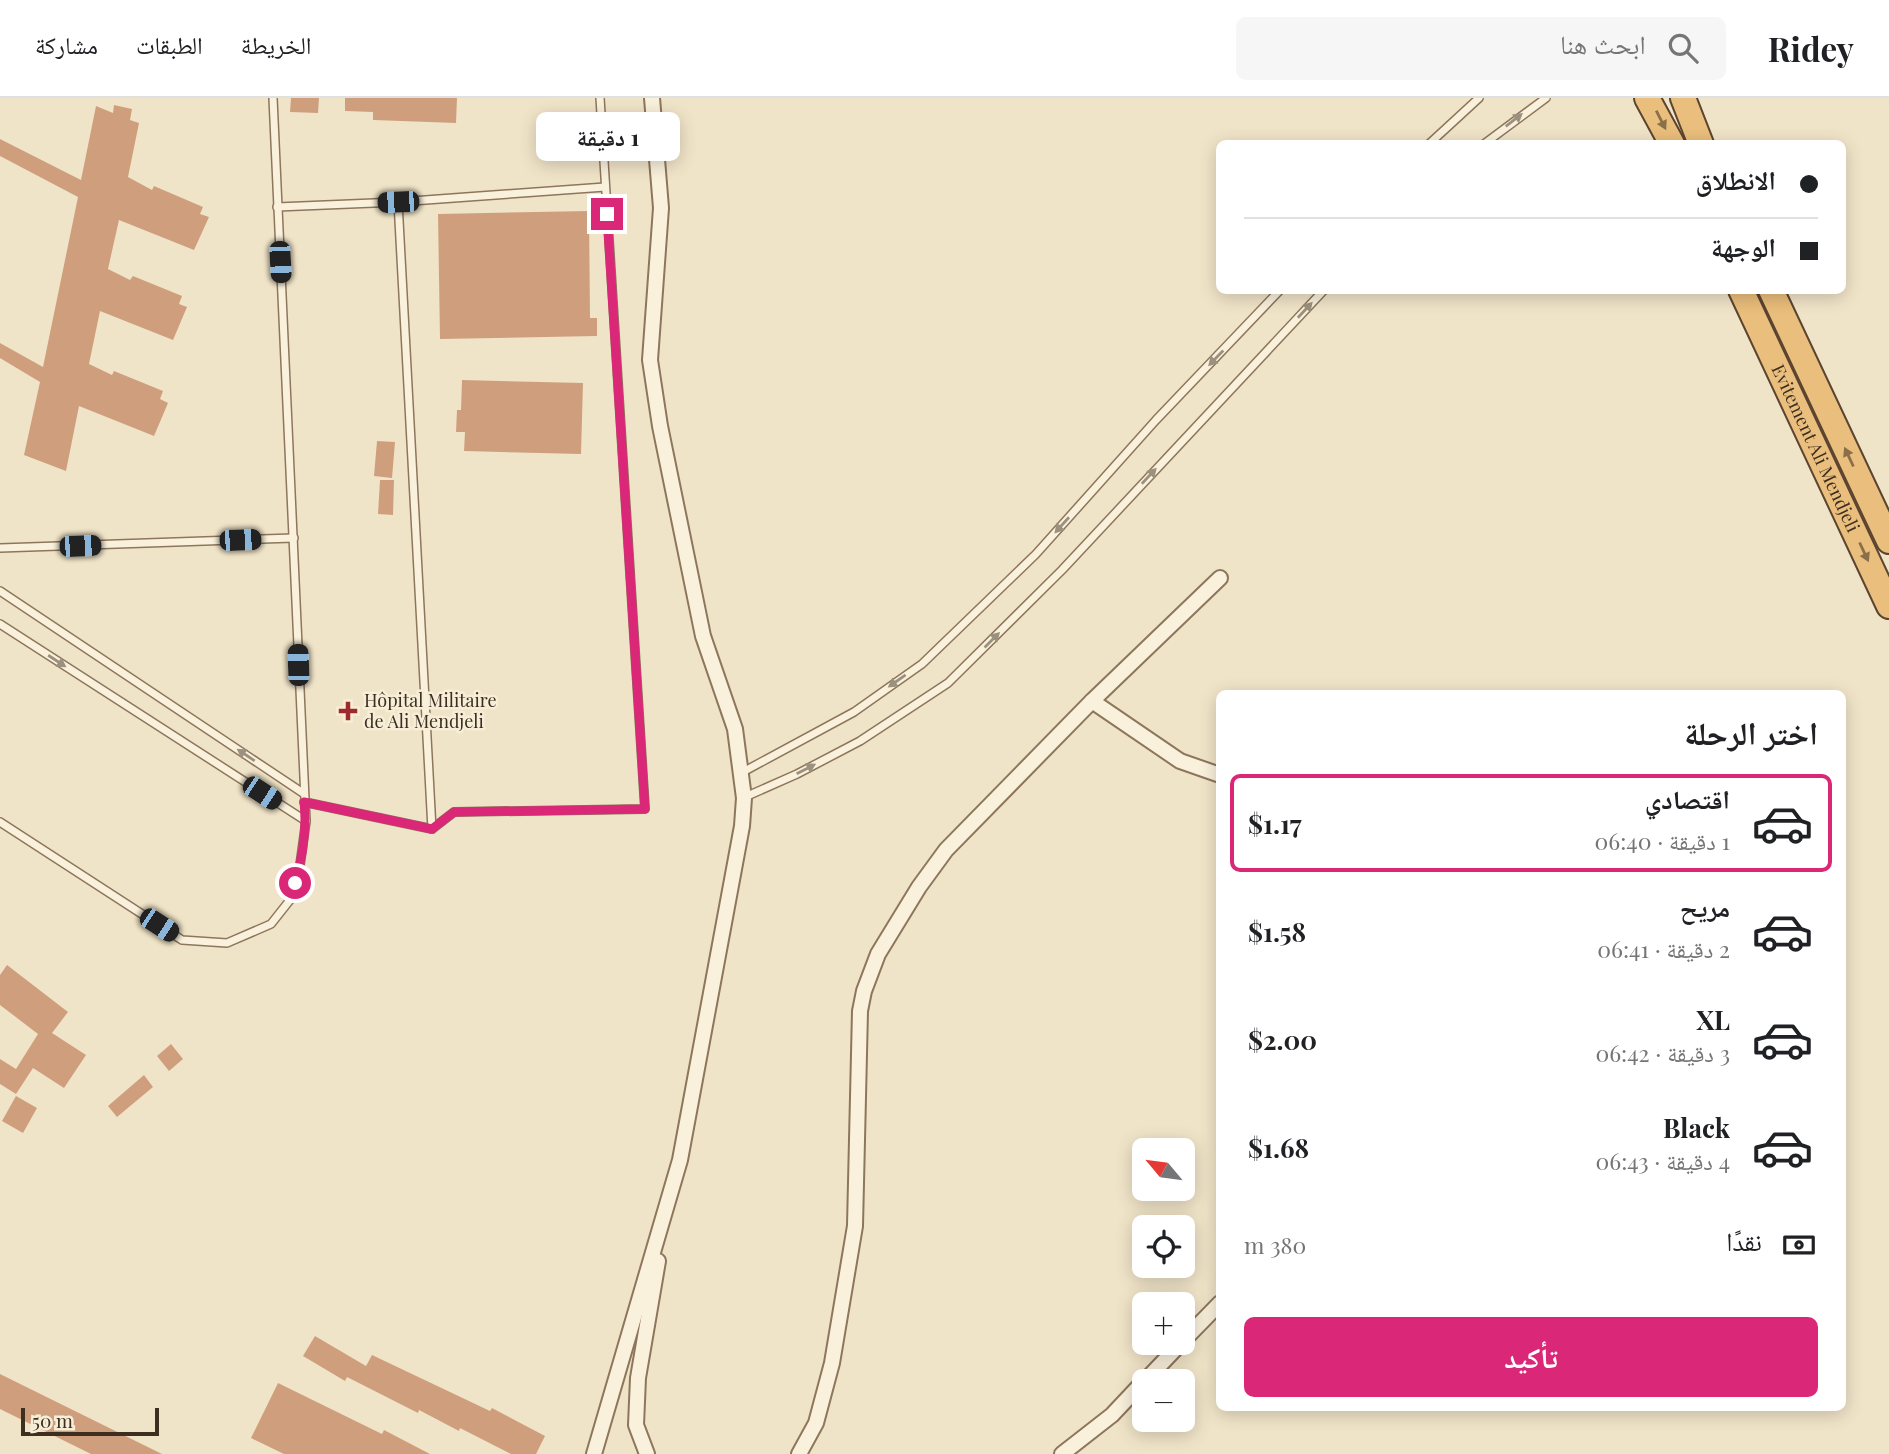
<!DOCTYPE html>
<html lang="ar">
<head>
<meta charset="utf-8">
<style>
  body { margin:0; font-family:"Playfair Display","Noto Naskh Arabic",serif; background:#f6f6f6; color:#202124; direction:rtl; height:100vh; display:flex; flex-direction:column; font-size:26px; white-space:nowrap }
  * { box-sizing:border-box; margin:0 }
  p { font-size:23px; color:#757577 }
  .icon { flex:none; width:38px; height:38px; fill:none; stroke:currentColor; stroke-width:2; stroke-linecap:round; stroke-linejoin:round }
  .map { position:relative; flex:1; overflow:hidden; direction:ltr }
  .drawer { position:absolute; left:1216px; top:592px; width:630px; height:721px; display:flex; flex-direction:column; background:#fff; border-radius:10px; box-shadow:0 4px 18px #0003; direction:rtl }
  .drawer>* { flex:none }
  .banner { position:absolute; left:1216px; top:42px; width:630px; height:154px; border-radius:10px; box-shadow:0 4px 18px #0003; direction:rtl; display:grid; align-content:center; height:154px; padding:0 28px; background:#fff }
  .needle { width:46px; rotate:299deg }
  .fabs { position:absolute; left:1132px; top:1040px; display:grid; gap:14px }
  .fabs a { display:grid; place-items:center; width:63px; height:63px; border-radius:10px; background:#fff; box-shadow:0 4px 18px #0003; font-size:35px }
  .scale { position:absolute; left:21px; bottom:18px; width:138px; box-sizing:border-box; padding-left:7px; border:4px solid #3d2e20; border-top:0; font-size:19px; line-height:24px; white-space:nowrap; color:#3d2e20; -webkit-text-stroke:5px #f7eed8; paint-order:stroke }
  .end { position:absolute; width:32px; height:32px; margin:-16px; border:9px solid #db2777; background:#fff; box-shadow:0 0 0 4px #fff }
  .from { border-radius:50% }
  .bubble { position:absolute; height:49px; border-radius:10px; background:#fff; box-shadow:0 4px 18px #0003; font-size:23px; font-weight:700; line-height:49px; text-align:center; direction:rtl }
  .car { position:absolute; width:21px; height:42px; margin:-21px -10px; border-radius:9px; box-shadow:0 0 5px 2px #0007; background:linear-gradient(#222 24%,#8ab4d8 0 40%,#222 0 76%,#8ab4d8 0 86%,#222 0) }
  .banner b { display:flex; align-items:center; gap:24px; height:66px; font-size:26px }
  .banner b+b { border-top:2px solid #e0e0e0 }
  .banner i { width:18px; height:18px; background:#202124 }
  ul { padding:0; list-style:none }
  li { display:flex; align-items:center; gap:21px; height:98px; margin:0 14px 10px; padding:0 14px; border:4px solid transparent; border-radius:10px }
  li div { flex:1 }
  li b { display:block; font-size:26px }
  li em { font-style:normal; font-weight:700 }
  li.selected { border-color:#db2777 }
  li>.icon { width:63px; height:63px; stroke-width:1.5 }
  h2 { padding:0 28px; font-size:32px; line-height:84px }
  .pay { display:flex; align-items:center; gap:18px; height:77px; padding:0 28px; font-size:26px }
  .pay p { margin-inline-start:auto }
  .button { display:flex; gap:14px; margin-top:auto; padding:14px 28px }
  .button a { flex:1; height:80px; border-radius:10px; background:#db2777; color:#fff; font-size:28px; font-weight:700; line-height:80px; text-align:center }
  header { display:flex; align-items:center; gap:42px; box-sizing:border-box; height:98px; padding:0 35px; background:#fff; border-bottom:2px solid #e0e0e0 }
  header strong { font-size:33px }
  nav { display:flex; gap:38px; margin-inline-start:auto; font-size:24px }
  .search { width:490px; height:63px; background:#f6f6f6; display:flex; align-items:center; gap:18px; box-sizing:border-box; padding:0 24px; border-radius:10px; color:#757577; font-size:26px }
  .map>svg:first-child { display:block }
  .building { fill:#cf9f7d }
  .lines { fill:none; stroke-linecap:round; stroke-linejoin:round }
  .service-casing { stroke:#8d765c; stroke-width:10 }
  .minor-casing { stroke:#8d765c; stroke-width:18 }
  .trunk-casing { stroke:#5b4430; stroke-width:28 }
  .service { stroke:#faf1dc; stroke-width:7 }
  .minor { stroke:#faf1dc; stroke-width:14 }
  .trunk { stroke:#eabe7c; stroke-width:24 }
  .oneway { fill:#9c907e }
  .oneway2 { fill:#8b6f49 }
  .route { stroke:#db2777; stroke-width:9 }
  .poi-dot { fill:#9e2a2b; stroke:#f7eed8; stroke-width:2.5 }
  .labels { text-anchor:middle; stroke-width:5; stroke-linejoin:round; paint-order:stroke }
  .street-label { font-size:18px; fill:#3d2e20; stroke:#f7eed8 }
  .poi-label { font-size:18px; fill:#3d2e20; stroke:#f7eed8; text-anchor:start }
</style>
</head>
<body>
<header>
<strong>Ridey</strong>
<div class="search"><svg class="icon" aria-label="search" viewBox="0 0 24 24"><circle cx="10" cy="10" r="6"/><path d="M15 15l6 6"/></svg>ابحث هنا</div>
<nav><a>الخريطة</a><a>الطبقات</a><a>مشاركة</a></nav>
</header>
<div class="map">
<svg width="1889" height="1356" viewBox="0 0 1889 1356">
  <rect width="100%" height="100%" fill="#f0e4c8"/>
  <g class="building">
    <polygon points="291,0 319,0 318,15 290,14"/>
    <polygon points="345,0 457,0 456,25 373,22 373,14 345,13"/>
    <polygon points="114,7 132,11 130,22 139,25 128,79 152,92 154,88 203,109 200,116 209,119 194,152 119,122 108,171 130,182 133,178 182,198 179,206 187,209 173,242 100,213 89,266 112,277 114,273 163,293 160,301 168,305 154,338 79,308 66,373 24,357 40,284 0,260 0,245 43,269 78,99 0,58 0,41 81,82 96,8 113,15"/>
    <polygon points="589,113 590,220 597,220 597,238 440,241 438,116"/>
    <polygon points="462,282 583,285 581,356 464,353 465,334 456,334 457,312 461,312"/>
    <polygon points="377,343 395,344 392,380 374,378"/>
    <polygon points="380,382 394,382 393,417 378,416"/>
    <polygon points="7,867 68,914 52,935 86,957 64,990 33,970 16,996 0,986 0,961 16,971 38,936 0,907 0,877"/>
    <polygon points="171,946 183,961 169,973 157,958"/>
    <polygon points="144,977 153,989 117,1019 108,1008"/>
    <polygon points="16,998 37,1010 23,1035 2,1023"/>
    <polygon points="315,1238 366,1268 372,1257 490,1313 492,1310 545,1338 536,1356 511,1356 460,1330 459,1333 419,1312 418,1315 347,1279 345,1283 303,1258"/>
    <polygon points="0,1276 162,1356 91,1356 0,1311"/>
    <polygon points="278,1285 382,1336 384,1332 430,1356 284,1356 251,1340"/>
  </g>
  <g class="lines">
    <defs>
      <g id="service">
        <polyline points="1429,46 1479,0"/>
        <polyline points="1484,46 1546,0"/>
        <polyline points="398,104 432,731"/>
        <polyline points="277,109 398,104 605,89"/>
        <polyline points="0,450 294,440"/>
        <polyline points="0,493 303,695"/>
        <polyline points="0,526 306,723"/>
        <polyline points="741,675 854,614 922,566 1036,456 1156,322 1280,192"/>
        <polyline points="745,699 797,676 860,643 948,585 1062,472 1324,192"/>
        <polyline points="304,704 432,731"/>
        <polyline points="0,724 182,842 227,845 271,826 290,802 300,767 306,723 273,0"/>
        <polyline points="432,731 454,714 645,711 600,0"/>
      </g>
      <g id="minor">
        <polyline points="1092,603 1180,663 1220,677"/>
        <polyline points="1183,1243 1220,1205"/>
        <polyline points="1145,1283 1182,1244"/>
        <polyline points="594,1356 680,1062 742,728 744,700 735,631 703,538 660,328 650,262 661,110 652,0"/>
        <polyline points="647,1356 636,1327 638,1280 658,1163"/>
        <polyline points="799,1356 816,1325 832,1265 855,1128 860,913 864,893 878,856 919,789 946,752 1092,603 1220,480"/>
        <polyline points="1062,1356 1112,1317 1144,1283"/>
      </g>
      <g id="trunk">
        <polyline points="1647,0 1672,46"/>
        <polyline points="1683,0 1701,46"/>
        <path id="s1" d="M1741 192 1889 508"/>
        <polyline points="1771,192 1889,443"/>
      </g>
    </defs>
    <use href="#service" class="service-casing"/>
    <use href="#minor" class="minor-casing"/>
    <use href="#trunk" class="trunk-casing"/>
    <use href="#service" class="service"/>
    <use href="#minor" class="minor"/>
    <use href="#trunk" class="trunk"/>
  </g>
  <defs><path id="oneway-solid" d="M-6-.8H1V-3.2L6.5 0L1 3.2V.8H-6Z" transform="scale(1.75)"/></defs>
  <g class="oneway">
    <use href="#oneway-solid" transform="translate(1514 22) rotate(-38)"/>
    <use href="#oneway-solid" transform="translate(1305 212) rotate(-47)"/>
    <use href="#oneway-solid" transform="translate(1216 260) rotate(134)"/>
    <use href="#oneway-solid" transform="translate(1149 378) rotate(-47)"/>
    <use href="#oneway-solid" transform="translate(1062 427) rotate(132)"/>
    <use href="#oneway-solid" transform="translate(992 542) rotate(-45)"/>
    <use href="#oneway-solid" transform="translate(57 563) rotate(33)"/>
    <use href="#oneway-solid" transform="translate(897 583) rotate(145)"/>
    <use href="#oneway-solid" transform="translate(246 657) rotate(-146)"/>
    <use href="#oneway-solid" transform="translate(806 671) rotate(-27)"/>
  </g>
  <g class="oneway2">
    <use href="#oneway-solid" transform="translate(1661 22) rotate(63)"/>
    <use href="#oneway-solid" transform="translate(1849 359) rotate(-115)"/>
    <use href="#oneway-solid" transform="translate(1864 454) rotate(65)"/>
  </g>
  <g class="lines">
    <path class="route" d="M295 785C303 758 307 731 304 704L432 731 454 714 645 711 607 116"/>
  </g>
  <path class="poi-dot" d="M344.5 602.5h7v7h7v7h-7v7h-7v-7h-7v-7h7z"/>
  <g class="labels">
    <g class="street-label">
      <text dy="6" stroke="none"><textPath href="#s1" startOffset="175">Evitement Ali Mendjeli</textPath></text>
    </g>
    <g class="poi-label">
      <text x="364" y="609">Hôpital Militaire<tspan x="364" dy="21">de Ali Mendjeli</tspan></text>
    </g>
  </g>
</svg>
<div class="fabs">
<a><svg class="needle" viewBox="-14 -14 28 28"><path d="M0-13l5 13h-10z" fill="#e53935"/><path d="M0 13l5-13h-10z" fill="#757577"/></svg></a>
<a><svg class="icon" aria-label="locate" viewBox="0 0 24 24"><circle cx="12" cy="12" r="6"/><path d="M12 2v4M12 18v4M2 12h4M18 12h4"/></svg></a>
<a>+</a>
<a>−</a>
</div>
<div class="scale">50 m</div>
<i class="end from" style="left:295px;top:785px"></i>
<i class="end" style="left:607px;top:116px"></i>
<div class="bubble" style="left:536px;top:14px;width:144px">1 دقيقة</div>
<i class="car" style="left:398px;top:104px;rotate:268deg"></i>
<i class="car" style="left:280px;top:164px;rotate:177deg"></i>
<i class="car" style="left:240px;top:442px;rotate:88deg"></i>
<i class="car" style="left:80px;top:448px;rotate:88deg"></i>
<i class="car" style="left:298px;top:567px;rotate:358deg"></i>
<i class="car" style="left:262px;top:695px;rotate:123deg"></i>
<i class="car" style="left:159px;top:827px;rotate:123deg"></i>
<div class="banner">
<b><i class="from"></i>الانطلاق</b>
<b><i></i>الوجهة</b>
</div>
<section class="drawer">
<h2>اختر الرحلة</h2>
<ul>
<li class="selected"><svg class="icon" aria-label="car" viewBox="0 0 24 24"><path d="M5 17H2v-5l4-1 3-4h7l3 4 3 1v5h-3M9 17h6M6 11h13"/><circle cx="7" cy="17" r="2"/><circle cx="17" cy="17" r="2"/></svg><div><b>اقتصادي</b><p>1 دقيقة · 06:40</p></div><em>$1.17</em></li>
<li><svg class="icon" aria-label="car" viewBox="0 0 24 24"><path d="M5 17H2v-5l4-1 3-4h7l3 4 3 1v5h-3M9 17h6M6 11h13"/><circle cx="7" cy="17" r="2"/><circle cx="17" cy="17" r="2"/></svg><div><b>مريح</b><p>2 دقيقة · 06:41</p></div><em>$1.58</em></li>
<li><svg class="icon" aria-label="car" viewBox="0 0 24 24"><path d="M5 17H2v-5l4-1 3-4h7l3 4 3 1v5h-3M9 17h6M6 11h13"/><circle cx="7" cy="17" r="2"/><circle cx="17" cy="17" r="2"/></svg><div><b>XL</b><p>3 دقيقة · 06:42</p></div><em>$2.00</em></li>
<li><svg class="icon" aria-label="car" viewBox="0 0 24 24"><path d="M5 17H2v-5l4-1 3-4h7l3 4 3 1v5h-3M9 17h6M6 11h13"/><circle cx="7" cy="17" r="2"/><circle cx="17" cy="17" r="2"/></svg><div><b>Black</b><p>4 دقيقة · 06:43</p></div><em>$1.68</em></li>
</ul>
<div class="pay"><svg class="icon" aria-label="cash" viewBox="0 0 24 24"><path d="M3 7h18v10H3z"/><circle cx="12" cy="12" r="2"/></svg>نقدًا<p>380 m</p></div>
<div class="button"><a>تأكيد</a></div>
</section>
</div>
</body>
</html>
